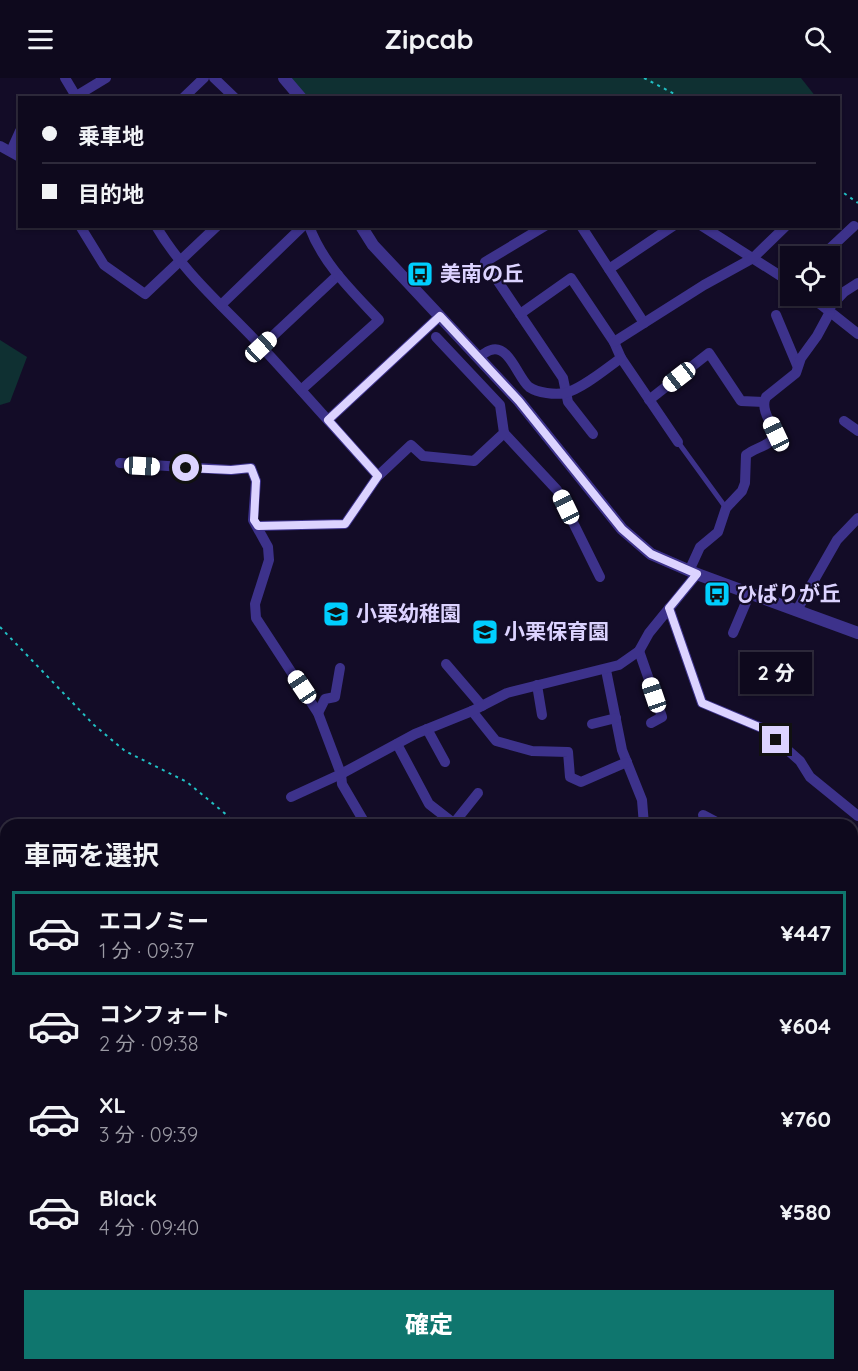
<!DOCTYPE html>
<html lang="ja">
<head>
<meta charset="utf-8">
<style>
  body { margin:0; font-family:Quicksand,"Noto Sans JP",sans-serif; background:#171226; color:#f1f3f6; height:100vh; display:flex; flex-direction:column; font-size:22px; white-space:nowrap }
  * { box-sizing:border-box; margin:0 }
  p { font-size:20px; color:#9b9aa4 }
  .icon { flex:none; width:33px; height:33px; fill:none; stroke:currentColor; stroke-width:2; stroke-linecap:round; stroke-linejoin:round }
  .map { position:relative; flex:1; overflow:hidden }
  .drawer { position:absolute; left:0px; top:741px; width:858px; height:552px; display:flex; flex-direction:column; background:#0e091d; border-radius:18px 18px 0 0; box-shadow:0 2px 4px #0004,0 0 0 2px #2e2a3b }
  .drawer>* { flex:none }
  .hud { position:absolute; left:18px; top:18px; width:822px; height:132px; border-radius:0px; box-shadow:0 2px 4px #0004,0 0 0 2px #2e2a3b; display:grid; align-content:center; height:132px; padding:0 24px; background:#0e091d }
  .tools { position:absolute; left:780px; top:168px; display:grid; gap:12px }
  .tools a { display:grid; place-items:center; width:60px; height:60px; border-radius:0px; background:#0e091d; box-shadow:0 2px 4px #0004,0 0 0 2px #2e2a3b; font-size:30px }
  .end { position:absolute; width:27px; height:27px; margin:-14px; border:8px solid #dcd3ff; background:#111; box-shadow:0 0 0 3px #111 }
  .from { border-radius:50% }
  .bubble { position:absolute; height:42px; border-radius:0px; background:#0e091d; box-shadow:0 2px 4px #0004,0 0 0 2px #2e2a3b; font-size:20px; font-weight:800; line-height:42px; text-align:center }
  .car { position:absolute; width:18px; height:36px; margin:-18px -9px; border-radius:8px; box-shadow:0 0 4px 2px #0007; background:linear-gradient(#fff 24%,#345 0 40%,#fff 0 76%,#345 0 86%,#fff 0) }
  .hud b { display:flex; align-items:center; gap:21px; height:57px; font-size:22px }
  .hud b+b { border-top:2px solid #2e2a3b }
  .hud i { width:15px; height:15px; background:#f1f3f6 }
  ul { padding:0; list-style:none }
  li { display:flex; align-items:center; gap:18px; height:84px; margin:0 12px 9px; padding:0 12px; border:3px solid transparent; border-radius:0px }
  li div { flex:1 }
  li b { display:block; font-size:22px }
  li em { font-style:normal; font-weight:800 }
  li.on { border-color:#0f766e }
  li>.icon { width:54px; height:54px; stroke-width:1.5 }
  h2 { padding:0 24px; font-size:27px; line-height:72px }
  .cta { display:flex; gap:12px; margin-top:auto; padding:12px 24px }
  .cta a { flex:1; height:69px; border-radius:0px; background:#0f766e; color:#fff; font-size:24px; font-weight:800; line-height:69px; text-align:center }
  header { display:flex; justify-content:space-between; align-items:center; height:78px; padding:0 24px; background:#0e091d; font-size:27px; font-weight:800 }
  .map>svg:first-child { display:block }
  .green { fill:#0f3032 }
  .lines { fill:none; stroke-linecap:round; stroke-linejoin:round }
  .path { stroke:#21c0c4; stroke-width:2; stroke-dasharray:3 4.5; stroke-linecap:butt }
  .service { stroke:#3d328b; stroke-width:5 }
  .minor { stroke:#3d328b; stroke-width:10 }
  .tertiary { stroke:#3d328b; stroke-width:12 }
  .primary { stroke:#d05aff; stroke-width:15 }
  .route { stroke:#dcd3ff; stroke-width:8 }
  .labels { text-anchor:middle; stroke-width:4.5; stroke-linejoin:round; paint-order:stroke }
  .poi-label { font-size:21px; font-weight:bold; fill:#dcd3ff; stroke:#130c27; text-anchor:start }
</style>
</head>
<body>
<header><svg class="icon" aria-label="menu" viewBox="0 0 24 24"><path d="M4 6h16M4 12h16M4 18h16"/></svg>Zipcab<svg class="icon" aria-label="search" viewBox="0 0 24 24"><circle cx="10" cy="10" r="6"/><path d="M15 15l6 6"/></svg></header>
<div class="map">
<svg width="858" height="1293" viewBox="0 0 858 1293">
  <rect width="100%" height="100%" fill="#130c27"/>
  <g class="green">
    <polygon points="279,0 801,0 816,19 307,20 284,6"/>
    <polygon points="0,262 27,279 10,324 0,327"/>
  </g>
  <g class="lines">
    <g class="path">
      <polyline points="644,0 682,20"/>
      <polyline points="838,111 858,125"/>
      <polyline points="0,549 94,647 125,673 187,704 228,738 231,747"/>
      <polyline points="437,1293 441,1287"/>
    </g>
    <polyline class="service" points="678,364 726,430"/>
    <g class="minor">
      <polyline points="65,0 77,20"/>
      <polyline points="214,0 235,20"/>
      <polyline points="73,20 106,0"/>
      <polyline points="183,20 204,0"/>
      <polyline points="0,68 20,79"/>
      <polyline points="11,73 20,53"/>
      <polyline points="80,148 104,187 145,216 217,148"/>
      <path d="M156 148C182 193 223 228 258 265 299 309 338 354 378 398L345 446 258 448"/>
      <polyline points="545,148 485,184 563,300 568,324 593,356"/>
      <polyline points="581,148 644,245"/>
      <polyline points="702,148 790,204"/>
      <polyline points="822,178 854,148"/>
      <polyline points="609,191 673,148"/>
      <polyline points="810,218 858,256"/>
      <polyline points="221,227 303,148"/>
      <polyline points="828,231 844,214 858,205"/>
      <polyline points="520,236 571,200 614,264 621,280 678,364"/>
      <polyline points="776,237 797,287"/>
      <polyline points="614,264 704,207 753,180 786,148"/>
      <polyline points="261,269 338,197"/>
      <path d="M479 279C482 277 487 273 491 272 509 266 518 300 529 309 538 315 555 317 565 315 582 311 607 290 621 280"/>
      <path d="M301 312 379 242C352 213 323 186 309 148"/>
      <polyline points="649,322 709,275 741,323 764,324"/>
      <polyline points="328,342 440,238"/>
      <polyline points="844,343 858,353"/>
      <polyline points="504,355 557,412 600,499"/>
      <polyline points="120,385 231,392 251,390 256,403 253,442 268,469 269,482 255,526 256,540 318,635 341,696 342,706 366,747"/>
      <polyline points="378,398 411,367 423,378 474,383 504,355 500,327 436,259"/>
      <path d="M689 493 700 469 718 454 726 430 742 413 745 405 746 377C756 369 771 368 776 356 771 345 760 331 766 319L796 295 801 280 817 258 830 234"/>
      <polyline points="669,530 702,625 764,651 800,683 810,699 858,738"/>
      <polyline points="797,532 837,462 858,440"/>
      <polyline points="733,555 750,515"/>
      <polyline points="639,573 662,639 651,645"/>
      <polyline points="446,586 482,628"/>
      <polyline points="606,592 622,672 642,722 644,747"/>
      <polyline points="537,607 542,637"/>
      <polyline points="472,633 496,663 532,673 568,674 570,699 581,704 627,684"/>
      <polyline points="318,635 325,621 335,619 340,590"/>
      <polyline points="592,646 616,640"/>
      <polyline points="427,651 445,684"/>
      <polyline points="397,666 429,726 456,747"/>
      <polyline points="291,719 341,696 415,656 472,633 507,615 619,587 639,573 649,555 697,496"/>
      <polyline points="703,737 722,747"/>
      <polyline points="454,745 478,715"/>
      <polyline points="852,777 858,780"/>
      <polyline points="0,792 6,788"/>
      <polyline points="852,832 858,821"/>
      <polyline points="852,857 858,859"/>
      <polyline points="852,941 858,943"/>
      <polyline points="852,956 858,950"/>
      <polyline points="6,970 6,971"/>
      <polyline points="0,1056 6,1062"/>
      <polyline points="854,1130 858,1123"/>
      <polyline points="0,1171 6,1162"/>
      <polyline points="852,1178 858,1186"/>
      <polyline points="852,1209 858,1203"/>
      <polyline points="852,1264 858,1260"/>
      <polyline points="60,1287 63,1293"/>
      <polyline points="688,1287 704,1293"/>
      <polyline points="721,1293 730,1287"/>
      <polyline points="799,1293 810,1287"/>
    </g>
    <g class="tertiary">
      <polyline points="284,0 301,20"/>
      <polyline points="361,148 373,167 519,323 622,451 651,476 697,496 858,555"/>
    </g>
    <polyline class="primary" points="10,1287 18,1293"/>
  </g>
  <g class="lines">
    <polyline class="route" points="186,390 231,392 251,390 256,403 254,442 258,448 345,446 378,398 328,342 440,238 519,323 622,451 651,476 697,496 669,530 702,625 764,651 776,662"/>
  </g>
  <defs>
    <symbol id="bus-square" viewBox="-11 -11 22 22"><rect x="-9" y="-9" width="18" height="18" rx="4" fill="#00cefe" stroke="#130c27"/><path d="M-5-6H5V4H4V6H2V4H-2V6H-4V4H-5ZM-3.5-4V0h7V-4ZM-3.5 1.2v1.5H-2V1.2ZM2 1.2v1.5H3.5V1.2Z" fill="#111"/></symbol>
    <symbol id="school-square" viewBox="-11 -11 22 22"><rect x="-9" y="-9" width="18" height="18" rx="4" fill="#00cefe" stroke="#130c27"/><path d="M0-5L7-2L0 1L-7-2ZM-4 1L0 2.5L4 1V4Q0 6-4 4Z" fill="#111"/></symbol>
  </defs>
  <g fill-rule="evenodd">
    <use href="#bus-square" x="405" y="181" width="30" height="30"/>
    <use href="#bus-square" x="702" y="501" width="30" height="30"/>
    <use href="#school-square" x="321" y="521" width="30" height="30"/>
    <use href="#school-square" x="470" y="539" width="30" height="30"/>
  </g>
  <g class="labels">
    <g class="poi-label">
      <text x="440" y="203">美南の丘</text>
      <text x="736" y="523">ひばりが丘</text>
      <text x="356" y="543">小栗幼稚園</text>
      <text x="504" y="561">小栗保育園</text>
    </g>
  </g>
</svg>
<div class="tools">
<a><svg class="icon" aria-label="locate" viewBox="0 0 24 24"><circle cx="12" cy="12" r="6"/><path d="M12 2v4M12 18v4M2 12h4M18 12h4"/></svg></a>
</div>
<i class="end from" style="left:186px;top:390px"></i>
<i class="end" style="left:776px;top:662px"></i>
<div class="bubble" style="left:740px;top:574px;width:72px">2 分</div>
<i class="car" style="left:261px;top:269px;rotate:47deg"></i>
<i class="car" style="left:679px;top:299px;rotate:232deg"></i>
<i class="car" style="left:776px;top:356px;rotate:335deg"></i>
<i class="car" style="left:142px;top:388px;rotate:93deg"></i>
<i class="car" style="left:566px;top:429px;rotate:334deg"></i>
<i class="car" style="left:302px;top:609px;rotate:326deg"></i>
<i class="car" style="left:654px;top:617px;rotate:341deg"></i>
<div class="hud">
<b><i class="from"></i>乗車地</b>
<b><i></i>目的地</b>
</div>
<section class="drawer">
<h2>車両を選択</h2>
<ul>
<li class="on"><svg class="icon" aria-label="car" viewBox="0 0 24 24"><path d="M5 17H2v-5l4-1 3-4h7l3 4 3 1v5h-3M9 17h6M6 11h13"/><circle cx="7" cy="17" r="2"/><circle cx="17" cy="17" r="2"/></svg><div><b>エコノミー</b><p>1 分 · 09:37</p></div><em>¥447</em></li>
<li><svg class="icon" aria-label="car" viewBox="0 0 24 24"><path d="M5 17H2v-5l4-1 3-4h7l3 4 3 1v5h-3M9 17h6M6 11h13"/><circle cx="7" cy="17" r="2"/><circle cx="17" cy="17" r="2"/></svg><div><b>コンフォート</b><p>2 分 · 09:38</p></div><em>¥604</em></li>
<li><svg class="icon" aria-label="car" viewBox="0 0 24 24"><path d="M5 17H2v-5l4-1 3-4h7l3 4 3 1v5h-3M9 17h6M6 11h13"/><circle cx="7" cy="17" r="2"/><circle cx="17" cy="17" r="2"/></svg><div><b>XL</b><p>3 分 · 09:39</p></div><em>¥760</em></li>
<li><svg class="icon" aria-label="car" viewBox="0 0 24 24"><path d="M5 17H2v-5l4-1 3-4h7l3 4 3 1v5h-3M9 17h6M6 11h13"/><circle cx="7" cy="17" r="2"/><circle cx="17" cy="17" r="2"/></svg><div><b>Black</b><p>4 分 · 09:40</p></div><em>¥580</em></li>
</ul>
<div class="cta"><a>確定</a></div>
</section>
</div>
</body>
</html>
